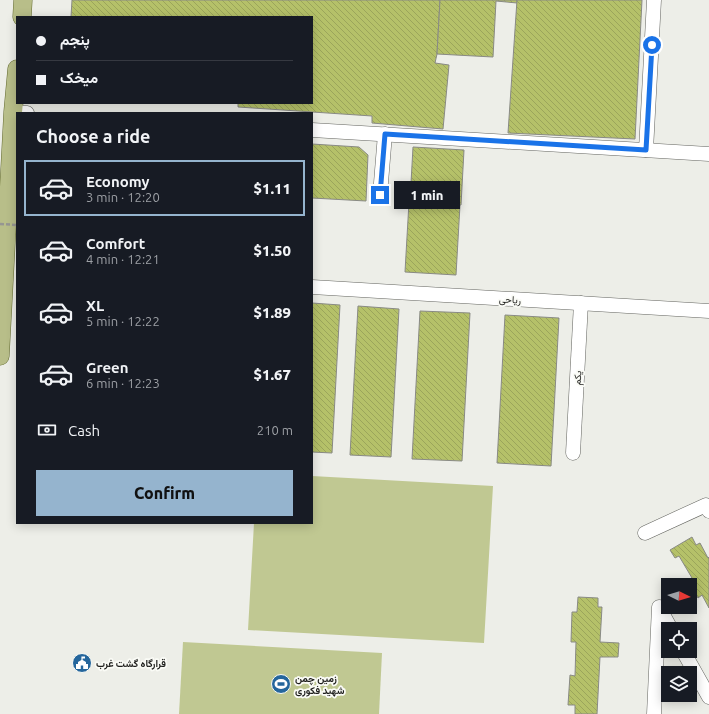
<!DOCTYPE html>
<html lang="en">
<head>
<meta charset="utf-8">
<style>
  body { margin:0; font-family:Ubuntu,Vazirmatn,sans-serif; background:#242831; color:#f1f3f6; height:100vh; display:flex; flex-direction:column; font-size:15px; white-space:nowrap }
  * { box-sizing:border-box; margin:0 }
  p { font-size:13px; color:#9ea1a6 }
  .icon { flex:none; width:22px; height:22px; fill:none; stroke:currentColor; stroke-width:2; stroke-linecap:round; stroke-linejoin:round }
  .map { position:relative; flex:1; overflow:hidden }
  .sheet { position:absolute; left:16px; top:112px; width:297px; height:412px; display:flex; flex-direction:column; background:#171b24; border-radius:0px; box-shadow:0 2px 10px #0003 }
  .sheet>* { flex:none }
  .guide { position:absolute; left:16px; top:16px; width:297px; height:88px; border-radius:0px; box-shadow:0 2px 10px #0003; display:grid; align-content:center; height:88px; padding:0 20px; background:#171b24 }
  .needle { width:26px; rotate:95deg }
  .fabs { position:absolute; left:661px; top:578px; display:grid; gap:8px }
  .fabs a { display:grid; place-items:center; width:36px; height:36px; border-radius:0px; background:#171b24; box-shadow:0 2px 10px #0003; font-size:20px }
  .end { position:absolute; width:18px; height:18px; margin:-9px; border:5px solid #1a73e8; background:#fff; box-shadow:0 0 0 2px #fff }
  .from { border-radius:50% }
  .bubble { position:absolute; height:28px; border-radius:0px; background:#171b24; box-shadow:0 2px 10px #0003; font-size:13px; font-weight:800; line-height:28px; text-align:center }
  .guide b { display:flex; align-items:center; gap:14px; height:38px; font-size:15px }
  .guide b+b { border-top:1px solid #363941 }
  .guide i { width:10px; height:10px; background:#f1f3f6 }
  ul { padding:0; list-style:none }
  li { display:flex; align-items:center; gap:12px; height:56px; margin:0 8px 6px; padding:0 12px; border:2px solid transparent; border-radius:0px }
  li div { flex:1 }
  li b { display:block; font-size:15px }
  li em { font-style:normal; font-weight:800 }
  li.selected { border-color:#95b4ce }
  li>.icon { width:36px; height:36px; stroke-width:1.5 }
  h2 { padding:0 20px; font-size:18px; line-height:48px }
  .pay { display:flex; align-items:center; gap:10px; height:44px; padding:0 20px; font-size:15px }
  .pay p { margin-inline-start:auto }
  .button { display:flex; gap:8px; margin-top:auto; padding:8px 20px }
  .button a { flex:1; height:46px; border-radius:0px; background:#95b4ce; color:#111; font-size:16px; font-weight:800; line-height:46px; text-align:center }
  .map>svg:first-child { display:block }
  .grass { fill:#c0c892 }
  .building { fill:url(#building-back-hatch); stroke:#898a85 }
  .lines { fill:none; stroke-linecap:round; stroke-linejoin:round }
  .minor-casing { stroke:#646560; stroke-width:15 }
  .major-casing { stroke:#636a30; stroke-width:19 }
  .minor { stroke:#fff; stroke-width:14 }
  .major { stroke:#b8be89; stroke-width:18 }
  .path-bridge { stroke:#969692; stroke-width:2.5; stroke-dasharray:4 2; stroke-linecap:butt }
  .route { stroke:#1a73e8; stroke-width:5 }
  .labels { text-anchor:middle; stroke-width:3.5; stroke-linejoin:round; paint-order:stroke }
  .street-label { font-size:10px; fill:#1f1f1d; stroke:#fafbf6 }
  .poi-label { font-size:10px; font-weight:bold; fill:#1f1f1d; stroke:#fafbf6; text-anchor:start }
</style>
</head>
<body>
<div class="map">
<svg width="709" height="714" viewBox="0 0 709 714">
  <defs>
    <pattern id="building-back-hatch" width="6" height="6" patternUnits="userSpaceOnUse"><rect width="6" height="6" fill="#b5c169"/><path d="M-1 5l2 2M0 0l6 6M5-1l2 2" fill="none" stroke="#9ba55b"/></pattern>
  </defs>
  <rect width="100%" height="100%" fill="#edeee8"/>
  <g class="grass">
    <polygon points="312,476 493,486 484,643 248,630 254,523 312,523"/>
    <polygon points="183,642 382,653 379,714 179,714"/>
  </g>
  <g class="building">
    <polygon points="72,0 440,0 437,54 435,63 449,65 443,129 372,123 372,116 238,107 238,103 312,103 312,17 71,17"/>
    <polygon points="440,0 517,0 517,3 496,1 493,57 437,54"/>
    <polygon points="517,0 642,0 635,139 508,133"/>
    <polygon points="312,144 359,147 368,155 366,201 312,198"/>
    <polygon points="413,147 464,150 461,205 410,201"/>
    <polygon points="409,202 460,205 456,275 405,272"/>
    <polygon points="312,303 340,305 332,453 312,452"/>
    <polygon points="358,306 399,309 391,457 350,455"/>
    <polygon points="420,311 470,313 462,461 412,459"/>
    <polygon points="505,315 559,318 551,466 497,463"/>
    <polygon points="692,537 696,545 700,543 708,558 709,557 709,608 702,595 698,598 688,580 692,578 679,556 675,558 670,550"/>
    <polygon points="578,597 598,598 598,607 602,607 600,642 619,643 618,657 600,657 597,714 575,714 575,705 568,705 570,675 575,676 576,642 571,642 572,612 577,612"/>
  </g>
  <g class="lines">
    <defs>
      <g id="minor">
        <polyline points="13,112 27,113"/>
        <polyline points="312,130 709,154"/>
        <polyline points="646,150 654,0"/>
        <polyline points="380,195 385,134"/>
        <polyline points="312,287 709,311"/>
        <polyline points="573,453 581,303"/>
        <polyline points="645,533 706,505 709,511"/>
        <polyline points="683,651 709,697"/>
        <polyline points="654,714 659,607 671,629"/>
      </g>
      <g id="major">
        <polyline points="22,17 23,0"/>
        <polyline points="0,356 13,112 17,69"/>
      </g>
    </defs>
    <use href="#minor" class="minor-casing"/>
    <use href="#major" class="major-casing"/>
    <use href="#minor" class="minor"/>
    <use href="#major" class="major"/>
    <polyline class="path-bridge" points="0,224 17,225"/>
  </g>
  <g class="lines">
    <polyline class="route" points="380,195 385,134 646,150 652,45"/>
  </g>
  <defs>
    <symbol id="civic-disc" viewBox="-11 -11 22 22"><circle r="9.5" fill="#25669c" stroke="#fafbf6"/><path d="M-.6-6.5H3V-4.5H.6V-3L4-1V1h2V6H-6V1h2V-1L-.6-3ZM-1.2 2.5V6h2.4V2.5Z" fill="#fff"/></symbol>
    <symbol id="stadium-disc" viewBox="-11 -11 22 22"><circle r="9.5" fill="#25669c" stroke="#fafbf6"/><path d="M0-5a6.5 5 0 1 0 0 10a6.5 5 0 1 0 0-10ZM-3.5-1.8h7v3.6h-7Z" fill="#fff"/></symbol>
  </defs>
  <g fill-rule="evenodd">
    <use href="#civic-disc" x="71" y="652" width="22" height="22"/>
    <use href="#stadium-disc" x="270" y="673" width="22" height="22"/>
  </g>
  <g class="labels">
    <g class="street-label">
      <text transform="translate(510 299) rotate(3)" y="4">ریاحی</text>
      <text transform="translate(577 378) rotate(-87)" y="4">یکم</text>
    </g>
    <g class="poi-label">
      <text x="96" y="667">قرارگاه گشت غرب</text>
      <text x="295" y="682">زمین چمن<tspan x="295" dy="12">شهید فکوری</tspan></text>
    </g>
  </g>
</svg>
<div class="fabs">
<a><svg class="needle" viewBox="-14 -14 28 28"><path d="M0-13l5 13h-10z" fill="#e53935"/><path d="M0 13l5-13h-10z" fill="#9ea1a6"/></svg></a>
<a><svg class="icon" aria-label="locate" viewBox="0 0 24 24"><circle cx="12" cy="12" r="6"/><path d="M12 2v4M12 18v4M2 12h4M18 12h4"/></svg></a>
<a><svg class="icon" aria-label="layers" viewBox="0 0 24 24"><path d="M12 4l9 5-9 5-9-5zM3 14l9 5 9-5"/></svg></a>
</div>
<i class="end from" style="left:652px;top:45px"></i>
<i class="end" style="left:380px;top:195px"></i>
<div class="bubble" style="left:394px;top:181px;width:66px">1 min</div>
<div class="guide">
<b><i class="from"></i>پنجم</b>
<b><i></i>میخک</b>
</div>
<section class="sheet">
<h2>Choose a ride</h2>
<ul>
<li class="selected"><svg class="icon" aria-label="car" viewBox="0 0 24 24"><path d="M5 17H2v-5l4-1 3-4h7l3 4 3 1v5h-3M9 17h6M6 11h13"/><circle cx="7" cy="17" r="2"/><circle cx="17" cy="17" r="2"/></svg><div><b>Economy</b><p>3 min · 12:20</p></div><em>$1.11</em></li>
<li><svg class="icon" aria-label="car" viewBox="0 0 24 24"><path d="M5 17H2v-5l4-1 3-4h7l3 4 3 1v5h-3M9 17h6M6 11h13"/><circle cx="7" cy="17" r="2"/><circle cx="17" cy="17" r="2"/></svg><div><b>Comfort</b><p>4 min · 12:21</p></div><em>$1.50</em></li>
<li><svg class="icon" aria-label="car" viewBox="0 0 24 24"><path d="M5 17H2v-5l4-1 3-4h7l3 4 3 1v5h-3M9 17h6M6 11h13"/><circle cx="7" cy="17" r="2"/><circle cx="17" cy="17" r="2"/></svg><div><b>XL</b><p>5 min · 12:22</p></div><em>$1.89</em></li>
<li><svg class="icon" aria-label="car" viewBox="0 0 24 24"><path d="M5 17H2v-5l4-1 3-4h7l3 4 3 1v5h-3M9 17h6M6 11h13"/><circle cx="7" cy="17" r="2"/><circle cx="17" cy="17" r="2"/></svg><div><b>Green</b><p>6 min · 12:23</p></div><em>$1.67</em></li>
</ul>
<div class="pay"><svg class="icon" aria-label="cash" viewBox="0 0 24 24"><path d="M3 7h18v10H3z"/><circle cx="12" cy="12" r="2"/></svg>Cash<p>210 m</p></div>
<div class="button"><a>Confirm</a></div>
</section>
</div>
</body>
</html>
